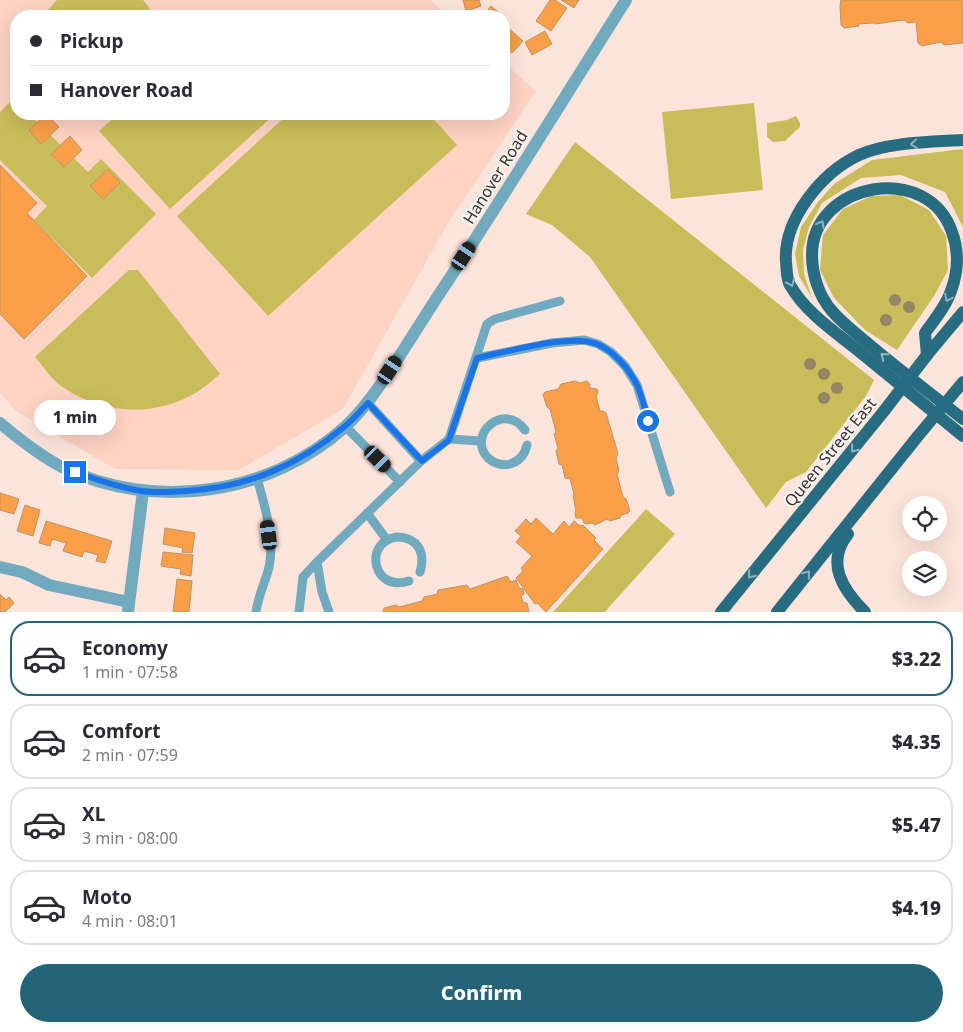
<!DOCTYPE html>
<html lang="en">
<head>
<meta charset="utf-8">
<style>
  body { margin:0; font-family:"Noto Sans",sans-serif; background:#f2f2f3; color:#2b2b33; height:100vh; display:flex; flex-direction:column; font-size:19px; white-space:nowrap }
  * { box-sizing:border-box; margin:0 }
  p { font-size:16px; color:#7c7c81 }
  .icon { flex:none; width:28px; height:28px; fill:none; stroke:currentColor; stroke-width:2; stroke-linecap:round; stroke-linejoin:round }
  .map { position:relative; height:612px; overflow:hidden }
  .panel { display:flex; flex-direction:column; background:#fff; flex:1 }
  .panel>* { flex:none }
  .top-card { position:absolute; left:10px; top:10px; width:500px; height:110px; border-radius:20px; box-shadow:0 5px 20px #0002; display:grid; align-content:center; height:110px; padding:0 20px; background:#fff }
  .buttons { position:absolute; left:902px; top:496px; display:grid; gap:10px }
  .buttons a { display:grid; place-items:center; width:45px; height:45px; border-radius:50%; background:#fff; box-shadow:0 5px 20px #0002; font-size:25px }
  .end { position:absolute; width:22px; height:22px; margin:-11px; border:6px solid #1a73e8; background:#fff; box-shadow:0 0 0 2px #fff }
  .from { border-radius:50% }
  .bubble { position:absolute; height:35px; border-radius:18px; background:#fff; box-shadow:0 5px 20px #0002; font-size:16px; font-weight:800; line-height:35px; text-align:center }
  .car { position:absolute; width:15px; height:30px; margin:-15px -8px; border-radius:6px; box-shadow:0 0 4px 1px #0007; background:linear-gradient(#222 24%,#8ab4d8 0 40%,#222 0 76%,#8ab4d8 0 86%,#222 0) }
  .top-card b { display:flex; align-items:center; gap:18px; height:48px; font-size:19px }
  .top-card b+b { border-top:1px solid #e1e1e2 }
  .top-card i { width:12px; height:12px; background:#2b2b33 }
  ul { padding:9px 0 0; list-style:none }
  li { display:flex; align-items:center; gap:15px; height:75px; margin:0 10px 8px; padding:0 10px; border:2px solid #e1e1e2; border-radius:20px }
  li div { flex:1 }
  li b { display:block; font-size:19px }
  li em { font-style:normal; font-weight:800 }
  li.selected { border-color:#236478 }
  li>.icon { width:45px; height:45px; stroke-width:1.5 }
  .action { display:flex; gap:10px; margin-top:auto; padding:10px 20px }
  .action a { flex:1; height:58px; border-radius:30px; background:#236478; color:#fff; font-size:20px; font-weight:800; line-height:58px; text-align:center }
  .map>svg:first-child { display:block }
  .built { fill:#fdd3c3 }
  .green { fill:#c9bc5a }
  .building { fill:#f99f47; stroke:#c0936c }
  .lines { fill:none; stroke-linecap:round; stroke-linejoin:round }
  .service { stroke:#71aabe; stroke-width:9 }
  .minor { stroke:#71aabe; stroke-width:12 }
  .primary { stroke:#286c81; stroke-width:12 }
  .primary-bridge { stroke:#286c81; stroke-width:12 }
  .tree { fill:#968764 }
  .oneway { stroke:#90b2bc }
  .route { stroke:#1a73e8; stroke-width:6 }
  .labels { text-anchor:middle; stroke-width:4; stroke-linejoin:round; paint-order:stroke }
  .street-label { font-size:16px; fill:#452e25; stroke:#f7f7f7 }
</style>
</head>
<body>
<div class="map">
<svg width="963" height="612" viewBox="0 0 963 612">
  <rect width="100%" height="100%" fill="#fde4db"/>
  <polygon class="built" points="0,0 430,0 449,16 16,16 16,114 504,114 504,63 536,91 448,223 343,409 239,470 115,469 16,411 0,393"/>
  <g class="green">
    <polygon points="57,0 143,0 148,6 152,16 42,16"/>
    <polygon points="14,98 16,101 16,114 29,114 88,172 101,159 156,214 92,278 34,220 47,206 0,160 0,112"/>
    <polygon points="754,103 763,190 671,199 662,112"/>
    <polygon points="118,114 275,114 170,209 99,131"/>
    <polygon points="288,114 429,114 457,145 268,316 177,216"/>
    <polygon points="796,116 800,123 800,127 785,141 773,142 767,137 767,123 787,120"/>
    <polygon points="575,142 874,380 866,396 806,472 786,482 766,508 590,257 552,225 526,214"/>
    <polygon points="963,149 963,227 945,192 901,175 861,178 822,203 809,227 803,250 804,274 812,298 799,276 795,254 801,227 818,202 834,184 872,160"/>
    <polygon points="900,195 929,210 946,236 948,270 934,296 897,350 865,330 834,298 820,270 823,235 843,209 871,196"/>
    <path d="M129 270H138L220 374C211 381 202 390 192 395 149 418 100 413 61 386 51 379 43 366 35 357Z"/>
    <polygon points="646,509 675,534 610,606 605,612 553,612"/>
  </g>
  <g class="building">
    <polygon points="463,0 479,0 481,6 466,11"/>
    <polygon points="550,0 555,0 567,8 551,31 536,21"/>
    <polygon points="561,0 579,0 574,8"/>
    <polygon points="841,0 963,0 963,43 944,45 941,42 922,46 918,43 916,22 908,23 904,20 875,24 874,23 858,24 859,26 844,28 841,25 840,5"/>
    <polygon points="491,6 503,16 483,16"/>
    <polygon points="505,25 523,41 512,53 504,46"/>
    <polygon points="545,31 552,44 532,55 525,42"/>
    <polygon points="46,114 59,127 41,144 29,130"/>
    <polygon points="70,136 82,150 64,167 51,154"/>
    <polygon points="0,165 37,203 27,213 87,276 24,339 0,314"/>
    <polygon points="108,169 120,183 103,199 90,186"/>
    <polygon points="575,381 580,383 586,381 589,383 590,388 597,389 598,393 596,396 600,411 603,411 606,413 614,440 618,454 616,458 619,471 617,474 623,497 626,499 630,511 628,513 621,515 620,518 610,521 607,519 595,525 592,523 586,524 584,523 582,518 576,518 575,512 576,511 573,496 574,494 570,479 565,478 562,465 559,464 556,451 558,448 554,434 556,432 550,409 547,407 543,395 545,392 558,389 561,384"/>
    <polygon points="0,493 19,499 14,514 0,510"/>
    <polygon points="25,505 40,510 33,536 17,531"/>
    <polygon points="536,518 553,534 564,521 569,527 574,521 580,526 583,525 596,538 594,540 603,549 546,612 537,603 535,604 516,578 523,571 521,568 532,556 516,542 521,536 515,531 526,519 531,524"/>
    <polygon points="46,521 112,541 105,563 96,561 98,555 84,551 82,557 63,551 66,543 52,539 50,546 39,543"/>
    <polygon points="165,528 195,533 192,553 182,552 183,548 163,544"/>
    <polygon points="163,552 193,555 191,576 180,574 181,569 161,566"/>
    <polygon points="507,576 511,582 516,580 519,588 523,589 524,594 521,596 523,602 527,603 529,612 383,612 384,608 396,605 399,607 422,601 424,597 437,594 438,590 467,585 470,589"/>
    <polygon points="177,579 192,581 189,612 173,612"/>
    <polygon points="0,594 6,600 9,597 14,603 5,612 0,612"/>
  </g>
  <g class="lines">
    <g class="service">
      <polyline points="477,358 552,343 584,340 598,344 611,352 625,366 637,385 670,492"/>
      <polyline points="368,403 421,461"/>
      <polyline points="345,426 400,482"/>
      <path d="M525 430C504 401 466 435 488 458 494 463 502 466 510 464 520 461 525 454 527 445"/>
      <polyline points="449,439 481,441"/>
      <polyline points="367,513 387,540"/>
      <path d="M409 581C372 593 363 541 397 537 403 537 410 539 415 543 423 551 423 562 420 572"/>
      <path d="M256 612C258 597 264 585 268 571 276 543 265 506 257 478"/>
      <polyline points="299,612 303,577 317,562"/>
      <polyline points="329,612 322,592 317,562 421,461 449,439 487,324 495,319 560,301"/>
    </g>
    <g class="minor">
      <path d="M0 423C20 440 39 455 62 467 154 512 270 495 346 426 365 408 379 387 393 366 407 345 420 324 434 302 500 203 562 101 626 0"/>
      <polyline points="0,567 22,572 49,585 129,602"/>
      <polyline points="128,612 143,491"/>
    </g>
    <g class="primary">
      <path d="M963 140C931 142 888 142 859 155 821 173 783 220 786 262 787 269 786 278 790 285 807 315 840 335 866 357 898 383 931 410 963 436"/>
      <path d="M927 355 925 333C935 319 946 306 951 291 958 272 959 251 952 232 928 161 812 182 812 255 812 275 819 296 832 311 843 324 858 335 871 346 901 371 932 395 963 419"/>
      <polyline points="927,355 963,312"/>
      <path d="M848 534C825 563 843 590 865 612"/>
      <polyline points="721,612 884,411"/>
      <polyline points="777,612 918,436"/>
    </g>
    <g class="primary-bridge">
      <polyline points="884,411 927,355"/>
      <polyline points="918,436 963,382"/>
    </g>
  </g>
  <g class="tree">
    <circle cx="895" cy="300" r="6"/>
    <circle cx="909" cy="307" r="6"/>
    <circle cx="886" cy="320" r="6"/>
    <circle cx="810" cy="364" r="6"/>
    <circle cx="824" cy="374" r="6"/>
    <circle cx="837" cy="388" r="6"/>
    <circle cx="824" cy="398" r="6"/>
  </g>
  <defs><path id="oneway-chevron" d="M-2-3.5L2.5 0L-2 3.5" fill="none" stroke-width="1.6" stroke-linecap="round" stroke-linejoin="round" transform="scale(1.25)"/></defs>
  <g class="oneway">
    <use href="#oneway-chevron" transform="translate(914 144) rotate(174)"/>
    <use href="#oneway-chevron" transform="translate(821 224) rotate(-62)"/>
    <use href="#oneway-chevron" transform="translate(791 283) rotate(67)"/>
    <use href="#oneway-chevron" transform="translate(948 298) rotate(116)"/>
    <use href="#oneway-chevron" transform="translate(884 356) rotate(-141)"/>
    <use href="#oneway-chevron" transform="translate(854 449) rotate(129)"/>
    <use href="#oneway-chevron" transform="translate(807 574) rotate(-51)"/>
    <use href="#oneway-chevron" transform="translate(751 575) rotate(129)"/>
  </g>
  <g class="lines">
    <path class="route" d="M75 472C97 480 118 487 141 491 156 493 172 492 187 491 248 487 297 466 344 427 353 420 360 411 368 403L422 461 449 440 477 358C507 352 570 333 597 344 614 351 629 369 637 385 642 395 645 409 648 421"/>
  </g>
  <g class="labels">
    <g class="street-label">
      <text transform="translate(495 177) rotate(-58)" y="6">Hanover Road</text>
      <text transform="translate(830 452) rotate(-51)" y="6">Queen Street East</text>
    </g>
  </g>
</svg>
<div class="buttons">
<a><svg class="icon" aria-label="locate" viewBox="0 0 24 24"><circle cx="12" cy="12" r="6"/><path d="M12 2v4M12 18v4M2 12h4M18 12h4"/></svg></a>
<a><svg class="icon" aria-label="layers" viewBox="0 0 24 24"><path d="M12 4l9 5-9 5-9-5zM3 14l9 5 9-5"/></svg></a>
</div>
<i class="end from" style="left:648px;top:421px"></i>
<i class="end" style="left:75px;top:472px"></i>
<div class="bubble" style="left:34px;top:400px;width:82px">1 min</div>
<i class="car" style="left:464px;top:256px;rotate:33deg"></i>
<i class="car" style="left:390px;top:370px;rotate:33deg"></i>
<i class="car" style="left:378px;top:459px;rotate:135deg"></i>
<i class="car" style="left:269px;top:535px;rotate:353deg"></i>
<div class="top-card">
<b><i class="from"></i>Pickup</b>
<b><i></i>Hanover Road</b>
</div>
</div>
<section class="panel">
<ul>
<li class="selected"><svg class="icon" aria-label="car" viewBox="0 0 24 24"><path d="M5 17H2v-5l4-1 3-4h7l3 4 3 1v5h-3M9 17h6M6 11h13"/><circle cx="7" cy="17" r="2"/><circle cx="17" cy="17" r="2"/></svg><div><b>Economy</b><p>1 min · 07:58</p></div><em>$3.22</em></li>
<li><svg class="icon" aria-label="car" viewBox="0 0 24 24"><path d="M5 17H2v-5l4-1 3-4h7l3 4 3 1v5h-3M9 17h6M6 11h13"/><circle cx="7" cy="17" r="2"/><circle cx="17" cy="17" r="2"/></svg><div><b>Comfort</b><p>2 min · 07:59</p></div><em>$4.35</em></li>
<li><svg class="icon" aria-label="car" viewBox="0 0 24 24"><path d="M5 17H2v-5l4-1 3-4h7l3 4 3 1v5h-3M9 17h6M6 11h13"/><circle cx="7" cy="17" r="2"/><circle cx="17" cy="17" r="2"/></svg><div><b>XL</b><p>3 min · 08:00</p></div><em>$5.47</em></li>
<li><svg class="icon" aria-label="car" viewBox="0 0 24 24"><path d="M5 17H2v-5l4-1 3-4h7l3 4 3 1v5h-3M9 17h6M6 11h13"/><circle cx="7" cy="17" r="2"/><circle cx="17" cy="17" r="2"/></svg><div><b>Moto</b><p>4 min · 08:01</p></div><em>$4.19</em></li>
</ul>
<div class="action"><a>Confirm</a></div>
</section>
</body>
</html>
